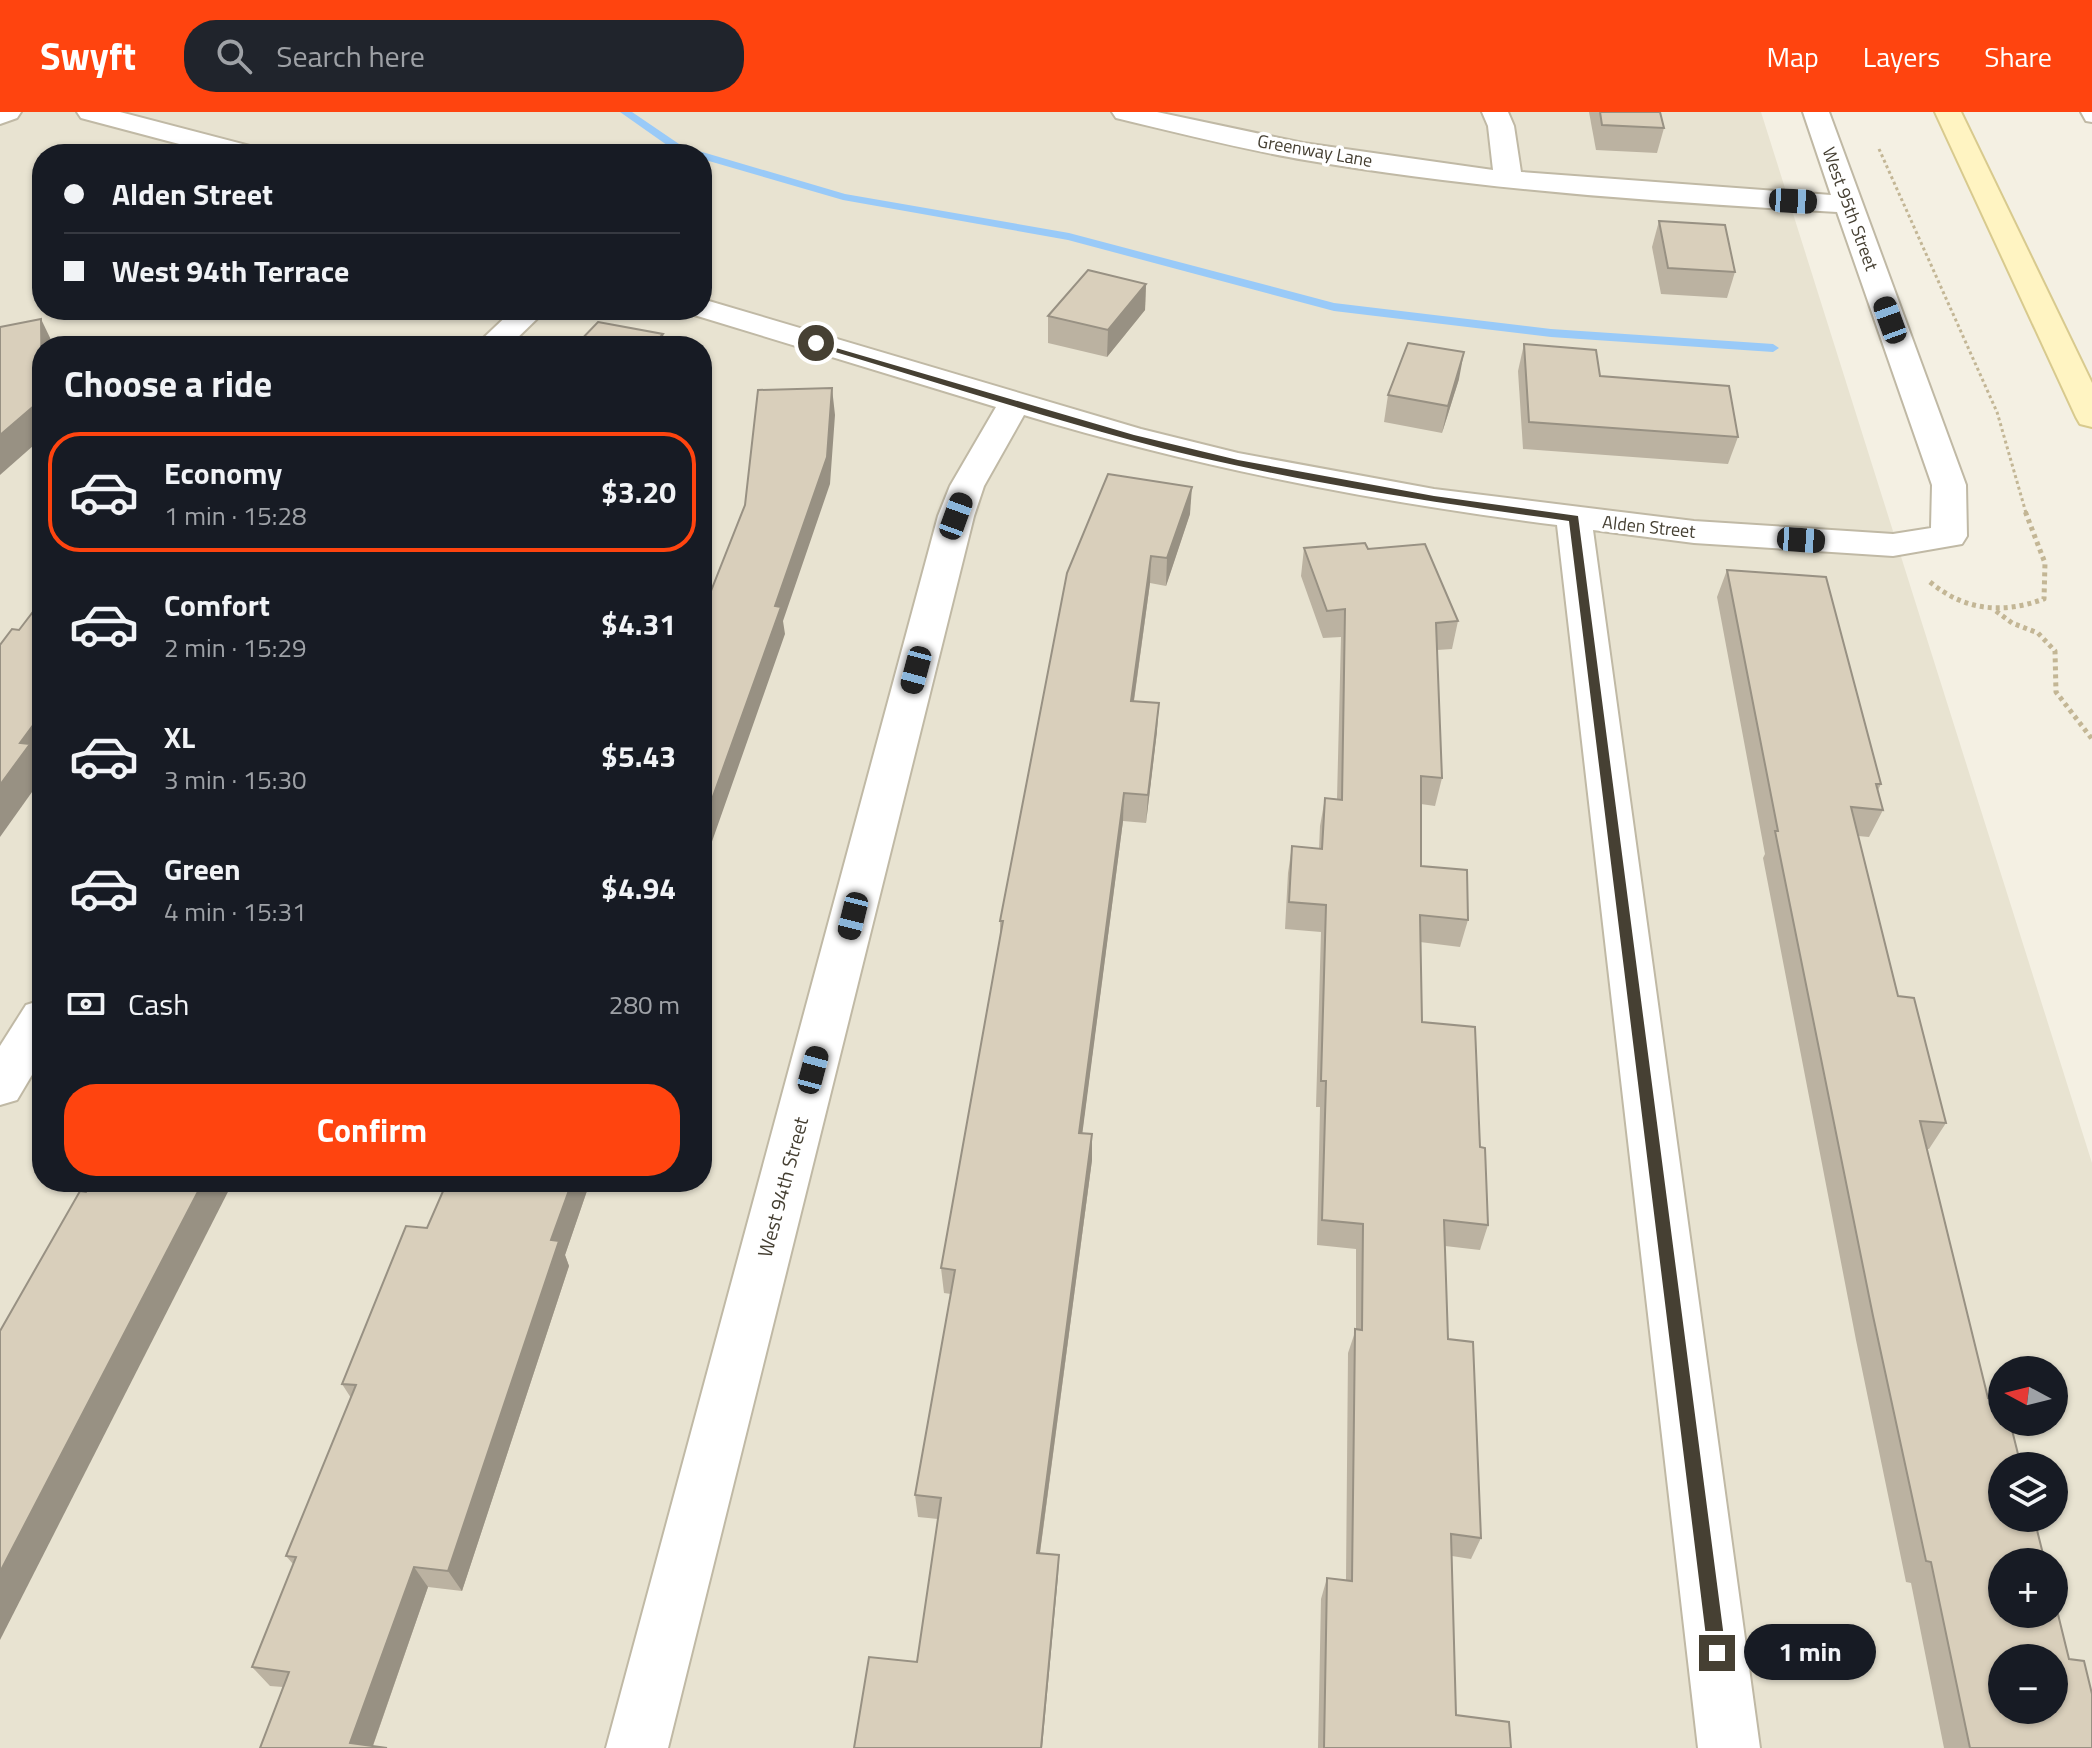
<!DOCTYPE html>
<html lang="en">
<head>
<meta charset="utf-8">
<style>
  body { margin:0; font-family:"Titillium Web",sans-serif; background:#20242c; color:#f1f3f6; height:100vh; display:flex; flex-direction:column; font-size:30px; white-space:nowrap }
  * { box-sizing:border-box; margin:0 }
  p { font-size:26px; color:#9ea1a6 }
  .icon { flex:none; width:44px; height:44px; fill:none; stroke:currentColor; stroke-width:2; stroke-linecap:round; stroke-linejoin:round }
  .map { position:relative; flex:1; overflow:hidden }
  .details { position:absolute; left:32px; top:224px; width:680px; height:856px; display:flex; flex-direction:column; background:#171b24; border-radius:32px; box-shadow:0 2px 6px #0004 }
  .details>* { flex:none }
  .hud { position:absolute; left:32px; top:32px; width:680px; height:176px; border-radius:32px; box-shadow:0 2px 6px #0004; display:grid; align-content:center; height:176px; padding:0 32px; background:#171b24 }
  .needle { width:52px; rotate:277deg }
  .controls { position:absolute; left:1988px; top:1244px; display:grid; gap:16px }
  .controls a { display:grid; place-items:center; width:80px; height:80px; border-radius:50%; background:#171b24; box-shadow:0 2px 6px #0004; font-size:40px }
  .end { position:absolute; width:36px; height:36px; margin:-18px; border:10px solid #464033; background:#fff; box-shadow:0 0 0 4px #fff }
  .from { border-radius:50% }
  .bubble { position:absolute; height:56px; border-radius:28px; background:#171b24; box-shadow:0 2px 6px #0004; font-size:26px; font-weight:700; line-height:56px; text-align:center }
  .car { position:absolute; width:24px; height:48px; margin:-24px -12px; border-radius:10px; box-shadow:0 0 6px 2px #0007; background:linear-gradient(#222 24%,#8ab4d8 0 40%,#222 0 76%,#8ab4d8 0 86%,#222 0) }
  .hud b { display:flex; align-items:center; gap:28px; height:76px; font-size:30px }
  .hud b+b { border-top:2px solid #363941 }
  .hud i { width:20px; height:20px; background:#f1f3f6 }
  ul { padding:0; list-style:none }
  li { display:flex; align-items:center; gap:24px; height:120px; margin:0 16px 12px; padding:0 16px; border:4px solid transparent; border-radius:32px }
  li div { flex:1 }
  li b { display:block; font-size:30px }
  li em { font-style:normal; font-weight:700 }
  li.selected { border-color:#ff440f }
  li>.icon { width:72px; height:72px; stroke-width:1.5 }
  h2 { padding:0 32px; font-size:36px; line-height:96px }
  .pay { display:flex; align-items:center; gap:20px; height:88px; padding:0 32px; font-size:30px }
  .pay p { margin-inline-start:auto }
  .action { display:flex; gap:16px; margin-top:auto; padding:16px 32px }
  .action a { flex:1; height:92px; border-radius:32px; background:#ff440f; color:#fff; font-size:32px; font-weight:700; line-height:92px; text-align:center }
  header { display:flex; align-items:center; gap:48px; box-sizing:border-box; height:112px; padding:0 40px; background:#ff440f; color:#fff }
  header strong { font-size:38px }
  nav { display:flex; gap:44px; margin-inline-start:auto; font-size:28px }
  .search { width:560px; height:72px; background:#20242c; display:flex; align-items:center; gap:20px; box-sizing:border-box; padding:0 28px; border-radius:32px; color:#9ea1a6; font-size:30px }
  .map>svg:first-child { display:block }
  .residential { fill:#e8e3d1; fill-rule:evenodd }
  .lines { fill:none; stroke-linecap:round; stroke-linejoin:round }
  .stream { fill:#99caf8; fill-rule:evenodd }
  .service-casing { stroke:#c0b9a5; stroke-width:4 }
  .minor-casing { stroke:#c0b9a5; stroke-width:4 }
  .secondary-casing { stroke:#d8ca8e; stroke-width:4 }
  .path-far1 { stroke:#c3b695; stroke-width:3; stroke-dasharray:3 3; stroke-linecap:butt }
  .path { stroke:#c3b695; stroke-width:5; stroke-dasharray:4 4; stroke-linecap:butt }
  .service { fill:#fff; fill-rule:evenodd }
  .minor { fill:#fff; fill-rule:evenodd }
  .secondary { fill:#fff4c2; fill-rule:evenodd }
  .wall { fill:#bbb2a1 }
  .shaded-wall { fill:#989183 }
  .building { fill:#d9cfbb; stroke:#989183; stroke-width:2; fill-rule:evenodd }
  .route { fill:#464033 }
  .labels { text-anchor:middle; stroke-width:7; stroke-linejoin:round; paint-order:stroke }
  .far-street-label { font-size:18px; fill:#464033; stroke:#fff }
  .street-label { font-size:20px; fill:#464033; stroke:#fff }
</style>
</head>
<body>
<header>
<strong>Swyft</strong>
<div class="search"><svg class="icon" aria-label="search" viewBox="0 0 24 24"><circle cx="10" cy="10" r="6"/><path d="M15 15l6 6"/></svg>Search here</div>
<nav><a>Map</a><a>Layers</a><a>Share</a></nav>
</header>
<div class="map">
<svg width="2092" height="1636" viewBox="0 0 2092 1636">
  <rect width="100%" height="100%" fill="#f4f0e3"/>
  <path class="residential" d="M0 0H1761L2092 1051V1636H0ZM42 42H702V198H42ZM42 234H702V1070H42ZM2002 1258H2054V1310H2002ZM2002 1354H2054V1406H2002ZM2002 1450H2054V1502H2002ZM2002 1546H2054V1598H2002Z"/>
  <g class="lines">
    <polygon class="stream" points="620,0 632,0 682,34 845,82 1069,121 1334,191 1551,217 1773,232 1779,236 1773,240 1551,225 1334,199 1068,128 843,88 702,47 702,42 674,38"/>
    <defs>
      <polygon id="service" points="2081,0 2092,0 2092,10 2086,9"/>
      <g id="minor">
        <polygon points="0,0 21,0 17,6 0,12"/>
        <polygon points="77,0 120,0 258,36 262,42 217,42 81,6"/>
        <path d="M1112 0H1157L1303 31 1493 58 1488 14 1482 0H1508L1514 14 1521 60 1831 83 1803 0H1829L1966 373 1967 424 1962 432 1893 444 1694 431 1593 418 1760 1636H1698L1557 413C1376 390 1199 356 1024 303L984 374 974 404 668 1636H606L938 404 950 374 996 295 691 202 688 198H702V187L1141 317 1238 341 1434 377 1694 409 1893 422 1931 416 1932 373 1837 100C1659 90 1481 78 1305 48 1241 37 1179 21 1116 6Z"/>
        <polygon points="513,198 546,198 509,234 475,234"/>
        <polygon points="42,888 42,946 17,988 0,993 0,934 26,893"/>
      </g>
      <polygon id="secondary" points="1935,0 1961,0 2092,271 2092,315 2080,312 2076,305"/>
    </defs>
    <use href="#service" class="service-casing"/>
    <use href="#minor" class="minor-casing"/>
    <use href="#secondary" class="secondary-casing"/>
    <polyline class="path-far1" points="1879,37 1997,300 2026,401"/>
    <g class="path">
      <path d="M1930 470C1965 499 2002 502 2044 487L2045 451 2025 399"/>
      <polyline points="1996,499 2012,511 2038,521 2055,539 2056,580 2092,627"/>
    </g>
    <use href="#service" class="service"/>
    <use href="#minor" class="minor"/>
    <use href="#secondary" class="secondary"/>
  </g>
  <g class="wall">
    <polygon points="1589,0 1660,0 1664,16 1657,41 1596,38"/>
    <polygon points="1659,109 1735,160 1727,186 1661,182 1652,135"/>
    <polygon points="1146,172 1145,198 1107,245 1048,231 1048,204"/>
    <polygon points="1524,232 1738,325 1728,352 1523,337 1518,259"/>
    <polygon points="1459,267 1442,321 1384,310 1388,283"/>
    <polygon points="1190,402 1166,474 1150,471 1134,589 1157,619 1146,711 1123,709 1082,1021 1092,1048 1040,1441 1058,1464 917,1550 938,1407 918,1405 915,1383 951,1182 944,1181 941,1156 1000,824 1000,809 1067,461"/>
    <polygon points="1304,436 1368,437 1458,509 1452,537 1437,538 1442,666 1435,694 1421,692 1421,754 1468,808 1460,835 1420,830 1422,910 1480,1035 1488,1113 1480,1138 1445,1134 1448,1227 1481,1426 1471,1447 1452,1444 1456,1603 1511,1636 1318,1636 1321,1487 1327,1466 1346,1468 1348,1241 1356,1217 1356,1137 1317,1133 1320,995 1316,995 1321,820 1285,817 1288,761 1292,734 1319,737 1320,714 1325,686 1337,687 1341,525 1323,526 1301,464"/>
    <polygon points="1727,458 1881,672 1878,678 1883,698 1869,725 1858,724 1898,884 1946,1011 1929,1037 1927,1037 1988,1286 2092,1636 1944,1636 1911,1471 1906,1470 1856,1228 1763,746 1765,742 1717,485"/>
    <polygon points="447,1070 590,1070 565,1143 569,1154 462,1479 428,1475 373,1634 260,1636 283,1575 270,1574 252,1555 293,1452 286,1444 351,1286 342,1272 427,1116"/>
  </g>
  <g class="shaded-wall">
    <polygon points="1146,172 1145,198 1107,245 1108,218"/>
    <polygon points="41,207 54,234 42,234"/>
    <polygon points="663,222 665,234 652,234"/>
    <polygon points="1464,240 1459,267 1442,321 1448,294"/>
    <polygon points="832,276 835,303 830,372 783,509 785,522 702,758 702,715"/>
    <polygon points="42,287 42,326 0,363 0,323"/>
    <polygon points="1192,375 1190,402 1166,474 1167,446"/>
    <polygon points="1151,444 1150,471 1130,616 1131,589"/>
    <polygon points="1159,591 1157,619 1146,711 1148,683"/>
    <polygon points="42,601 42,666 0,725 0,673 20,631"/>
    <polygon points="1124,681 1123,709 1079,1047 1079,1021"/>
    <polygon points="1092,1022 1092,1048 1037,1462 1037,1441"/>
    <polygon points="203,1070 233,1070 0,1528 0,1460"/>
    <polygon points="572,1070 590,1070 565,1143 569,1154 462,1479 448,1459 551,1128"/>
    <polygon points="1059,1443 1058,1464 1042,1636 1041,1636"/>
    <polygon points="414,1455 428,1475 372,1636 350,1631"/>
  </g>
  <g class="building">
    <polygon points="1600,0 1660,0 1664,16 1602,13"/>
    <polygon points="1659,109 1725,113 1735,160 1668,156"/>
    <polygon points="1088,158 1146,172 1108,218 1048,204"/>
    <polygon points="41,207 42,287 0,323 0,215"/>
    <polygon points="598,210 663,222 652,234 575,234"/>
    <polygon points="1408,231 1464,240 1448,294 1388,283"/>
    <polygon points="1524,232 1596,238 1600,264 1729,274 1738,325 1529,310"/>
    <polygon points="832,276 827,345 775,494 781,495 702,715 702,494 704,489 707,489 745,393 758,278"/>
    <polygon points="1108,362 1192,375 1167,446 1151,444 1131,589 1159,591 1148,683 1124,681 1079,1021 1092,1022 1037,1441 1059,1443 1041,1636 854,1636 869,1545 917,1550 941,1386 915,1383 955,1158 941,1156 1003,809 1000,809 1067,461"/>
    <polygon points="1365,431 1368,437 1425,432 1458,509 1436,511 1442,666 1421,664 1421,754 1467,758 1468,808 1420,803 1422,910 1475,915 1480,1035 1485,1036 1488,1113 1444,1108 1448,1227 1473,1230 1481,1426 1451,1422 1456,1603 1509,1610 1511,1636 1324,1636 1327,1466 1352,1469 1355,1217 1362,1218 1363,1112 1322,1108 1326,969 1321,969 1326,793 1289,790 1292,734 1322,737 1325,686 1342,688 1345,497 1327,499 1304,436"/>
    <path d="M1727 458 1826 465 1881 672H1876L1883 698 1851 695 1898 884 1914 886 1946 1011 1920 1009 1988 1286 2002 1288V1310H2010L2021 1354H2002V1406H2034L2045 1450H2002V1502H2054V1486L2069 1547 2084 1549 2092 1582V1636H1970L1931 1450 1926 1449 1873 1204 1775 719H1778ZM2002 1546H2054V1598H2002Z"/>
    <polygon points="42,488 42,601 20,631 30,632 0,673 0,533 12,517 19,518"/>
    <polygon points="92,1070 203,1070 0,1460 0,1219 80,1079 86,1080"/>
    <polygon points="447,1070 572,1070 551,1128 559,1129 448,1459 414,1455 350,1631 387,1636 260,1636 289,1560 252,1555 296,1445 286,1444 356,1273 342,1272 406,1114 427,1116"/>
  </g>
  <path class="route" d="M812 229 1134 323 1238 348 1434 384 1578 404 1726 1541 1723 1548 1717 1550 1711 1548 1708 1541 1569 409C1421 389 1271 366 1127 327 1021 298 917 264 812 233Z"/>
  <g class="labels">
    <g class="far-street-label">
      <text transform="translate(1315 39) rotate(10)" y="6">Greenway Lane</text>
      <text transform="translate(1850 97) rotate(70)" y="6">West 95th Street</text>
      <text transform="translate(1649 415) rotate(6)" y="6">Alden Street</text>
    </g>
    <g class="street-label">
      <text transform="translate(783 1075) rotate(-75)" y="7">West 94th Street</text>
    </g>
  </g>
</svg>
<div class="controls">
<a><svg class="needle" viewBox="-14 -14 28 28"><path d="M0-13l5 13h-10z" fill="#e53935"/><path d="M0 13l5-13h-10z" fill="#9ea1a6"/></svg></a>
<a><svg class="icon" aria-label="layers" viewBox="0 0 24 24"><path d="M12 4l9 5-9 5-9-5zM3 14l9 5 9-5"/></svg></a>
<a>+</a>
<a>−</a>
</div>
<i class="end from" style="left:816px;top:231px"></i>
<i class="end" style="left:1717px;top:1541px"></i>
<div class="bubble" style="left:1744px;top:1512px;width:132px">1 min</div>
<i class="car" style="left:1793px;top:89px;rotate:93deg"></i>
<i class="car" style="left:1890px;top:208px;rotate:340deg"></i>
<i class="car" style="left:956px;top:404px;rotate:20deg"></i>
<i class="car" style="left:1801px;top:428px;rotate:94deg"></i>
<i class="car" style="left:916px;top:558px;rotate:195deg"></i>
<i class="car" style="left:853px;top:804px;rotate:194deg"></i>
<i class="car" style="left:813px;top:958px;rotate:15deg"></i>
<div class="hud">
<b><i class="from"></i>Alden Street</b>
<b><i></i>West 94th Terrace</b>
</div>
<section class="details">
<h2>Choose a ride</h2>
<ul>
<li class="selected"><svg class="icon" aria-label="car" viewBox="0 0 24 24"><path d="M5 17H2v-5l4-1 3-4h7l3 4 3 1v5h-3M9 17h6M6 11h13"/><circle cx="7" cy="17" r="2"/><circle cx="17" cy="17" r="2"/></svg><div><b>Economy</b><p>1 min · 15:28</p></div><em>$3.20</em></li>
<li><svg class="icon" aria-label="car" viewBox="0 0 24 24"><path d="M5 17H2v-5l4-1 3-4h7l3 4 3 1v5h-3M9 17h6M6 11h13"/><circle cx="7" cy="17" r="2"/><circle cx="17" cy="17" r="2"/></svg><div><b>Comfort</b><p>2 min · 15:29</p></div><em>$4.31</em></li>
<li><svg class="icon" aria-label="car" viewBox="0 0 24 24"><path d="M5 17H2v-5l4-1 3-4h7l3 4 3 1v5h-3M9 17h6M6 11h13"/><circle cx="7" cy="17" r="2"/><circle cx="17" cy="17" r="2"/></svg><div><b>XL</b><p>3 min · 15:30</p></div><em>$5.43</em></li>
<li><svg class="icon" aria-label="car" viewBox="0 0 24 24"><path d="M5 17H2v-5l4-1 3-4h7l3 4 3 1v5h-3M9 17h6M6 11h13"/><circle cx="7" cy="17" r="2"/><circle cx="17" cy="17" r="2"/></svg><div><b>Green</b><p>4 min · 15:31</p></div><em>$4.94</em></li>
</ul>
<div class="pay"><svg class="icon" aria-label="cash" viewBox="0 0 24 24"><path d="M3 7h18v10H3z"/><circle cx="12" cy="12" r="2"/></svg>Cash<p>280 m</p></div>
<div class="action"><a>Confirm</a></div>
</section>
</div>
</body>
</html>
